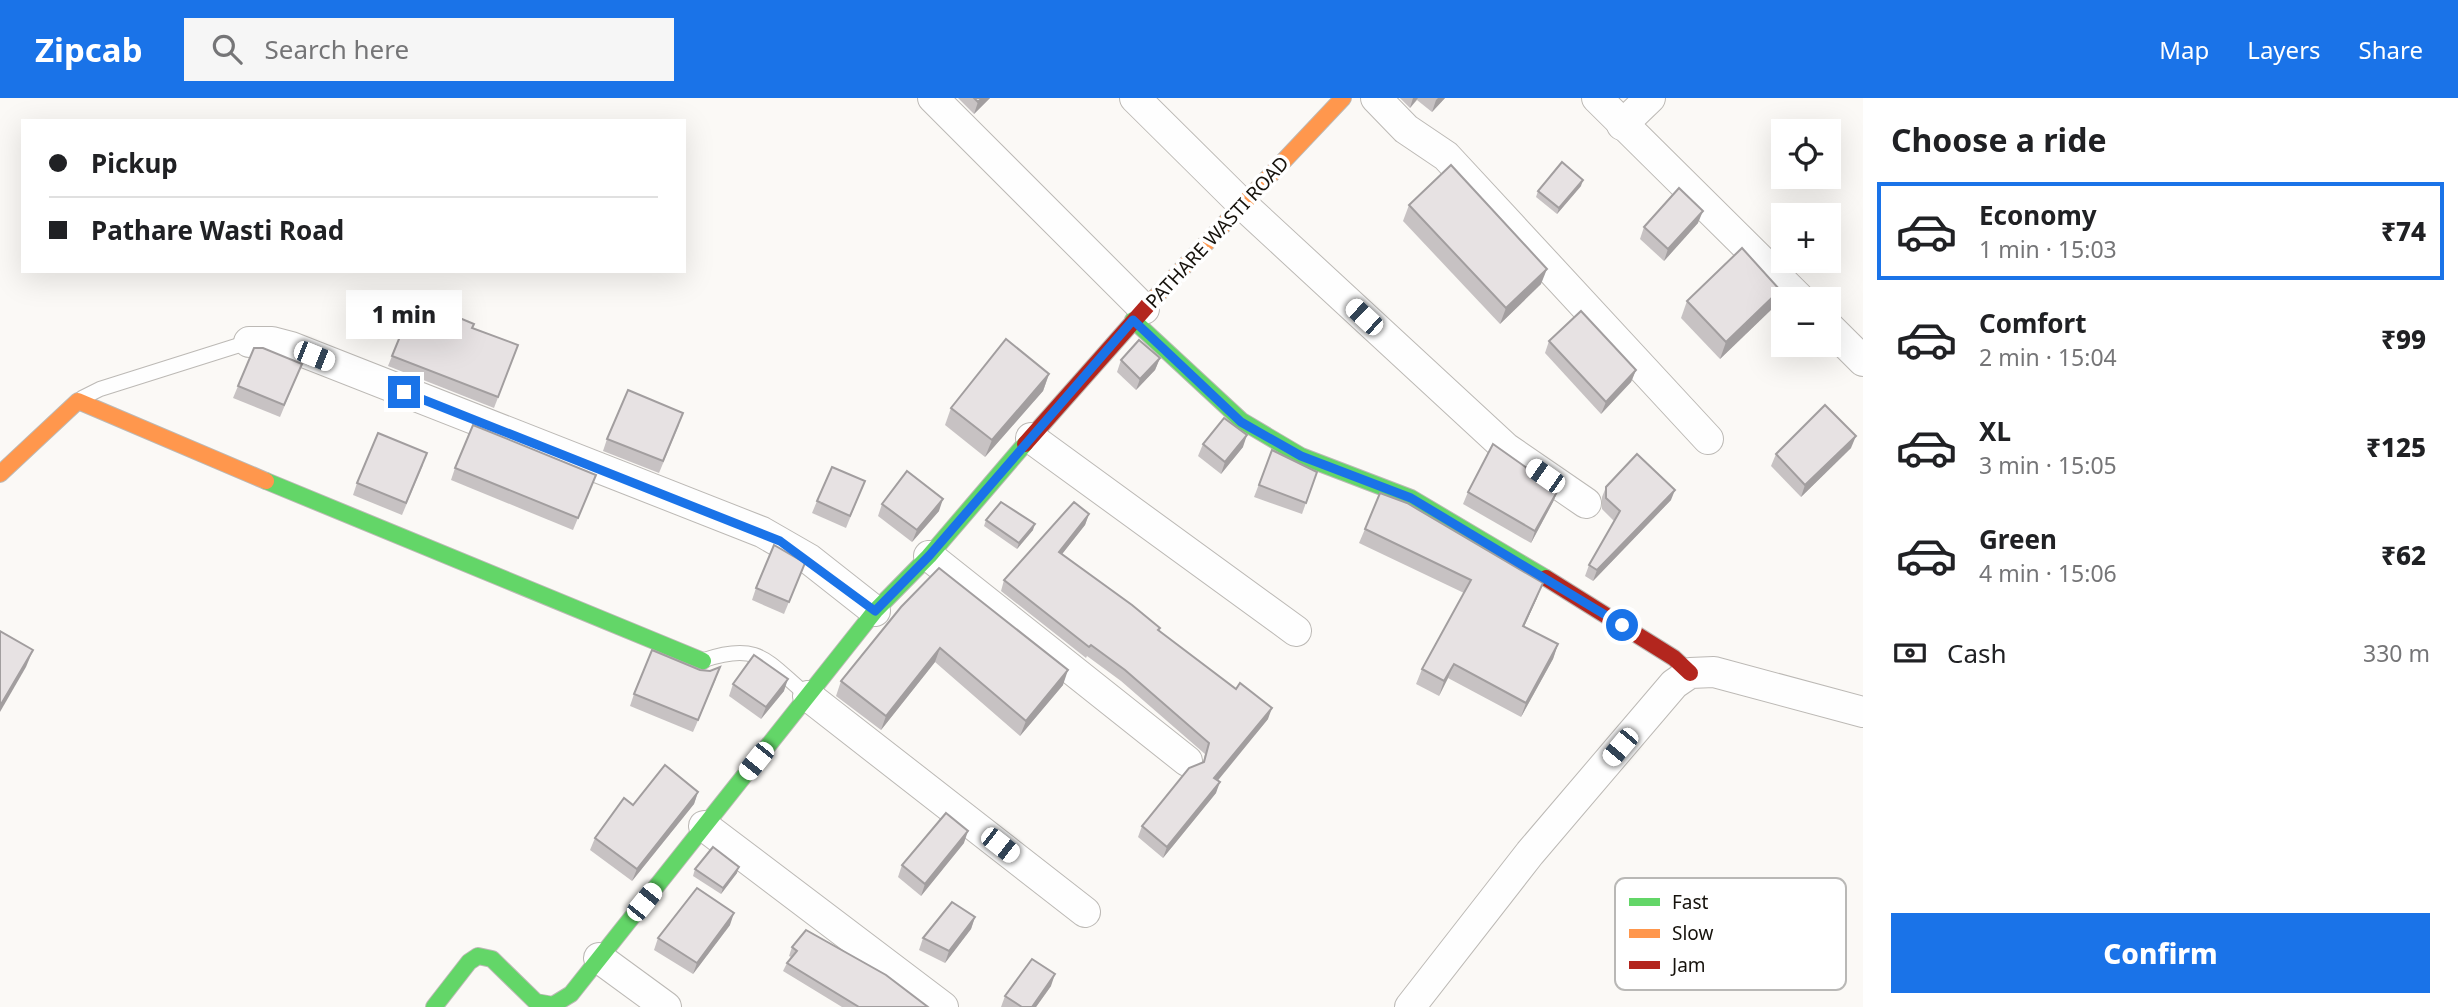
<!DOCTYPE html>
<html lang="en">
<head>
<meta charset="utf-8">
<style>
  body { margin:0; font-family:"Noto Sans",sans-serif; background:#f6f6f6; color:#202124; height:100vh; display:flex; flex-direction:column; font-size:26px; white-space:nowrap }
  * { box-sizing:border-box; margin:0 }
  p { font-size:23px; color:#757577 }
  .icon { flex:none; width:38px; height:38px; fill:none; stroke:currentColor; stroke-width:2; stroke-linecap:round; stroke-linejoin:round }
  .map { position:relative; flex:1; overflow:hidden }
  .side { display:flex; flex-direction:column; background:#fff; width:595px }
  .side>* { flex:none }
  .banner { position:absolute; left:21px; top:21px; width:665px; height:154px; border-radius:0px; box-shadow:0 7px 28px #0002; display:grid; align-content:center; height:154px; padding:0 28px; background:#fff }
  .controls { position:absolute; left:1771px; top:21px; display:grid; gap:14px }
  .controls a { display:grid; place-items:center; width:70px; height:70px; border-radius:0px; background:#fff; box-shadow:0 7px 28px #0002; font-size:35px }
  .end { position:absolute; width:32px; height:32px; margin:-16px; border:9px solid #1a73e8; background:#fff; box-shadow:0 0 0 4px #fff }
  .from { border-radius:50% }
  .bubble { position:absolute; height:49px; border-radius:0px; background:#fff; box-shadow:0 7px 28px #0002; font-size:23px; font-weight:800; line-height:49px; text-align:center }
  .car { position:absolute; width:21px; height:42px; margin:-21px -10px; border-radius:9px; box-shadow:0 0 5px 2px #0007; background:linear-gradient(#fff 24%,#345 0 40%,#fff 0 76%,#345 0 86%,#fff 0) }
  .banner b { display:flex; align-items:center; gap:24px; height:66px; font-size:26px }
  .banner b+b { border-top:2px solid #e0e0e0 }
  .banner i { width:18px; height:18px; background:#202124 }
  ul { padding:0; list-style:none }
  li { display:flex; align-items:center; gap:21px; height:98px; margin:0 14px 10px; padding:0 14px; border:4px solid transparent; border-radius:0px }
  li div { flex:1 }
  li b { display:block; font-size:26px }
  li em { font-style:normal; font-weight:800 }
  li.on { border-color:#1a73e8 }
  li>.icon { width:63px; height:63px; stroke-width:1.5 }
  h2 { padding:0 28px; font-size:32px; line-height:84px }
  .pay { display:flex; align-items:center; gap:18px; height:77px; padding:0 28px; font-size:26px }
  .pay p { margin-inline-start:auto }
  .primary-button { display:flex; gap:14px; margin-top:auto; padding:14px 28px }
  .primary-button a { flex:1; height:80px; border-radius:0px; background:#1a73e8; color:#fff; font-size:28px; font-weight:800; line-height:80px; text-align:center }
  header { display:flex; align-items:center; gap:42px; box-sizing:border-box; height:98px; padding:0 35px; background:#1a73e8; color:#fff }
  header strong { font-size:33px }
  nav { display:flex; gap:38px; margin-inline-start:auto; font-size:24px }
  .search { width:490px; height:63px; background:#f6f6f6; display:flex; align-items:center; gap:18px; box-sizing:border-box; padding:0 24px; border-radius:0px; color:#757577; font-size:26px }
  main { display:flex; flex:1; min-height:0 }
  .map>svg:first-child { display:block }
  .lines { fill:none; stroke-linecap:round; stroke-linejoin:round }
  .lane-casing { stroke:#bcb9b5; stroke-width:16 }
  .street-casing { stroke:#bcb9b5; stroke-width:32 }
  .fast-casing { stroke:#bcb9b5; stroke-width:18 }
  .slow-casing { stroke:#bcb9b5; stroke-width:18 }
  .jam-casing { stroke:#bcb9b5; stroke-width:18 }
  .lane { stroke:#fefefe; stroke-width:14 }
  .street { stroke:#fefefe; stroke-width:30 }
  .fast { stroke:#63d668; stroke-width:16 }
  .slow { stroke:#ff974d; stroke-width:16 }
  .jam { stroke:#b3261e; stroke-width:16 }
  .wall { fill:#c7c2c3 }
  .shaded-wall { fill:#a29e9f }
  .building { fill:#e7e2e3; stroke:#a29e9f; stroke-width:2 }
  .route { stroke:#1a73e8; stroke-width:9 }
  .labels { text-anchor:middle; stroke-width:7; stroke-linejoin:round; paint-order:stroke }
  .street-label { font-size:19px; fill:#16120c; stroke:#fff }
  .key { fill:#fff; stroke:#b9b8b6; stroke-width:2 }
  .key-label { font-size:19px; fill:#16120c }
</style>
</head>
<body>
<header>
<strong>Zipcab</strong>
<div class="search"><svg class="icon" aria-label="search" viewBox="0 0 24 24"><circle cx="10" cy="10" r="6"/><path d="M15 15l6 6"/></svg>Search here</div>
<nav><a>Map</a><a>Layers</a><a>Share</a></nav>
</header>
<main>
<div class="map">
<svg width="1863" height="909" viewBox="0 0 1863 909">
  <rect width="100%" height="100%" fill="#fbf9f6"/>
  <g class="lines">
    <defs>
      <g id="lane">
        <polyline points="82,300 100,291 249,244"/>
        <path d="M704 562C760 543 767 564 807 597"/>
      </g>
      <g id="street">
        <polyline points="933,0 1144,211"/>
        <polyline points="1135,0 1243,107 1506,350 1586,405"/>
        <polyline points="1376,0 1406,31 1446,58 1708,341"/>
        <polyline points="1597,0 1800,201"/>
        <polyline points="1622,27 1650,0"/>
        <polyline points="1829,229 1863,263"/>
        <polyline points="249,244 272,244 291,249 762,434 809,461 875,513"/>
        <polyline points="1031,340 1296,533"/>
        <polyline points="929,458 1187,663"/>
        <polyline points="808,598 1085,814"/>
        <polyline points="704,728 943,909"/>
        <polyline points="599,860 666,909"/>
        <polyline points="1410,909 1530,755 1674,586 1690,575 1714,574 1863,614"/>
      </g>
      <g id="fast">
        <polyline points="1133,222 1242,323 1301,358 1411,400 1546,480"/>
        <polyline points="266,383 703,563"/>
        <polyline points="434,909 469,864 478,858 492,861 536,904 553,907 571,896 875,513 929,458 1025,346"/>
      </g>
      <g id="slow">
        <polyline points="1148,207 1343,0"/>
        <polyline points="0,376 78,303 266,383"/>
      </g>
      <g id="jam">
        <polyline points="1025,346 1148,207"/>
        <polyline points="1546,480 1674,560 1690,575"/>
      </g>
    </defs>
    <use href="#lane" class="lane-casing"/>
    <use href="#street" class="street-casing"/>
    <use href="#fast" class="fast-casing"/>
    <use href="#slow" class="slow-casing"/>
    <use href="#jam" class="jam-casing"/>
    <use href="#lane" class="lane"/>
    <use href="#street" class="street"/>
    <use href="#fast" class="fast"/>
    <use href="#slow" class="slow"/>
    <use href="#jam" class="jam"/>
  </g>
  <g class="wall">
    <polygon points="958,0 990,0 974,16"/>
    <polygon points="1400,0 1445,0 1432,14 1417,2 1410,10"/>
    <polygon points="1581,88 1557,116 1536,99 1538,93"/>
    <polygon points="1409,107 1541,186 1500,226 1403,123"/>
    <polygon points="1698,125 1664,163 1640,141 1644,129"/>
    <polygon points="1687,203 1774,209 1720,261 1681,220"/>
    <polygon points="439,221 472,230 518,247 494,310 388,268 392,258"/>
    <polygon points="1549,243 1636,272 1631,284 1601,316 1545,255"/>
    <polygon points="1160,260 1155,272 1136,292 1117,274 1121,262"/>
    <polygon points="1049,276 1043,293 985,359 945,327 951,310"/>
    <polygon points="297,278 280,319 233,300 238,288"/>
    <polygon points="679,327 659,375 603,353 607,341"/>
    <polygon points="1203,346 1243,349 1221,376 1198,358"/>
    <polygon points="1851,350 1801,399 1771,368 1776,356"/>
    <polygon points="1272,352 1317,374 1302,416 1254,399"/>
    <polygon points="423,367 402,417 353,397 357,385"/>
    <polygon points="455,370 596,377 573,432 451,382"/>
    <polygon points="865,383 846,430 812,415 817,403"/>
    <polygon points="1606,389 1671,402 1593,483 1585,478 1589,467 1614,423 1602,411 1602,399"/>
    <polygon points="1558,392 1553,404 1531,445 1463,406 1468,394"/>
    <polygon points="882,406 939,413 912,444 878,418"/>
    <polygon points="1089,416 1085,427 1062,456 1268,621 1217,682 1216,695 1163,760 1138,739 1142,728 1203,664 1205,656 1121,583 1087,558 1086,560 1001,493 1004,482"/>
    <polygon points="986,422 1033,432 1017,451 984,428"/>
    <polygon points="1365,431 1537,500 1524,528 1558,546 1553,561 1521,619 1448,580 1439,598 1416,586 1422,571 1464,495 1359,445"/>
    <polygon points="805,465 784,516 752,502 756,490"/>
    <polygon points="939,470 1063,587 1020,638 935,564 881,632 836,598 841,583"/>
    <polygon points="716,581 693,634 630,608 634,596"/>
    <polygon points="733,586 784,593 761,621 729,598"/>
    <polygon points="698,694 694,706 632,783 590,752 595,740 633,707"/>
    <polygon points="964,745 921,798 898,779 902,767"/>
    <polygon points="695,771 737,775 721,796 693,778"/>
    <polygon points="975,819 971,831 945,865 919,852 923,840"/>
    <polygon points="730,827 693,876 654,852 658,840"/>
    <polygon points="792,849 928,909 842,909 783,873 787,865 791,859 789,858"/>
    <polygon points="1051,888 1036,909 1001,909 1005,898"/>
  </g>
  <g class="shaded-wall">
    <polygon points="982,0 990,0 974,16 978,4"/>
    <polygon points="1413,0 1418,0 1410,10"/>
    <polygon points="1438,0 1445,0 1432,14 1436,2"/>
    <polygon points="1583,82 1581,88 1557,116 1559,110"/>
    <polygon points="1703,113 1698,125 1664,163 1668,151"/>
    <polygon points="1547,171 1541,186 1500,226 1506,210"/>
    <polygon points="1780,192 1774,209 1720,261 1726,244"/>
    <polygon points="1160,260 1155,272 1136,292 1140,281"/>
    <polygon points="1636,272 1631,284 1601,316 1606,304"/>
    <polygon points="1049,276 1043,293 985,359 992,342"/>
    <polygon points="1247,337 1243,349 1221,376 1225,364"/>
    <polygon points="1856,338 1851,350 1801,399 1805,387"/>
    <polygon points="1558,392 1553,404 1531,445 1535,433"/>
    <polygon points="1675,392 1671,402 1593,483 1597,472"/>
    <polygon points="943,401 939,413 912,444 917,432"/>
    <polygon points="1089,416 1085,427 1055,465 1059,454"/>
    <polygon points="1035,426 1033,432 1017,451 1019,445"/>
    <polygon points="1543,485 1537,500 1518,542 1523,528"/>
    <polygon points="1558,546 1553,561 1521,619 1526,605"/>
    <polygon points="940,550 935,564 881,632 886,618"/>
    <polygon points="33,552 26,569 0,614 0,608"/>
    <polygon points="1454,566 1448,580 1439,598 1444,583"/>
    <polygon points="1068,572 1063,587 1020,638 1026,623"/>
    <polygon points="788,581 784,593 761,621 766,609"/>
    <polygon points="1272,610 1268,621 1211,691 1214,680"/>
    <polygon points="1220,684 1216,695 1163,760 1167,749"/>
    <polygon points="698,694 694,706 632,783 637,771"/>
    <polygon points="968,733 964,745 921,798 925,786"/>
    <polygon points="739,769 737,775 721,796 723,790"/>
    <polygon points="734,815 730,827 693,876 697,865"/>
    <polygon points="975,819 971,831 945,865 949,853"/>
    <polygon points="1055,876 1051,888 1036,909 1032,909"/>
  </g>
  <g class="building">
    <polygon points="974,0 982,0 978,4"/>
    <polygon points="1562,64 1583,82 1559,110 1538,93"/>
    <polygon points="1451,67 1547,171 1506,210 1409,107"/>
    <polygon points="1679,90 1703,113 1668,151 1644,129"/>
    <polygon points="1742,150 1780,192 1726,244 1687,203"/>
    <polygon points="412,209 439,221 443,213 474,226 472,230 518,247 498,299 392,258"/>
    <polygon points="1581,213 1636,272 1606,304 1549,243"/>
    <polygon points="1006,241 1049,276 992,342 951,310"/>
    <polygon points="1139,242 1160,260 1140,281 1121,262"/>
    <polygon points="254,250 263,250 302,266 284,307 238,288"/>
    <polygon points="628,292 683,315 663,363 607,341"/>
    <polygon points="1825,307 1856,338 1805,387 1776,356"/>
    <polygon points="1224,320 1247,337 1225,364 1203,346"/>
    <polygon points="473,327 596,377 578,420 455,370"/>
    <polygon points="378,335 427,355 406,405 357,385"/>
    <polygon points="1493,346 1558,392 1535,433 1468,394"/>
    <polygon points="1272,352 1317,374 1306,405 1259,387"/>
    <polygon points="1637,356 1675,392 1597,472 1589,467 1620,413 1606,400 1606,389"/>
    <polygon points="832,369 865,383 850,418 817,403"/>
    <polygon points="907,373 943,401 917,432 882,406"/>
    <polygon points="1380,395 1407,405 1543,485 1523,528 1558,546 1526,605 1454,566 1444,583 1422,571 1471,482 1365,431"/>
    <polygon points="1001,404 1035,426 1019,445 986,422"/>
    <polygon points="1074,404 1089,416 1059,454 1132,507 1160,530 1158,532 1236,591 1240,585 1272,610 1214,680 1220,684 1167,749 1142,728 1189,670 1204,664 1209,645 1125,572 1091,547 1089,549 1004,482"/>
    <polygon points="774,447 805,465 789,504 756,490"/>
    <polygon points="939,470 1068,572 1026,623 940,550 886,618 841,583 901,509"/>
    <polygon points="0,533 33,552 0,608"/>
    <polygon points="652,552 700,572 710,573 720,569 698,622 634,596"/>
    <polygon points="754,557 788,581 766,609 733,586"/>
    <polygon points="665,667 698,694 637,771 595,740 624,700 633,707"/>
    <polygon points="946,715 968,733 925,786 902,767"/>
    <polygon points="713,749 739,769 723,790 695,771"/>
    <polygon points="697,790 734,815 697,865 658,840"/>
    <polygon points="952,804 975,819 949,853 923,840"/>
    <polygon points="806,832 886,877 928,909 859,909 787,865 797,853 792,849"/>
    <polygon points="1032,861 1055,876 1032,909 1022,909 1005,898"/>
  </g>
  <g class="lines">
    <polyline class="route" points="404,294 780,443 875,513 929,458 1133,222 1241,324 1301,358 1411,400 1622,527"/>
  </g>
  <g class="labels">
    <g class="street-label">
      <text transform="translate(1217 134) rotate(-47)" y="7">PATHARE WASTI ROAD</text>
    </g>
  </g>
  <rect x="1615" y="780" width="231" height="112" rx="10" class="key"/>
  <rect x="1629" y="800" width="31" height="8" fill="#63d668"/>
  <rect x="1629" y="831" width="31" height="9" fill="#ff974d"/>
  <rect x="1629" y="863" width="31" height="8" fill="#b3261e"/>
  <g class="key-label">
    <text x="1672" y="811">Fast</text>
    <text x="1672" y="842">Slow</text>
    <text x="1672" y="874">Jam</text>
  </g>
</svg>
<div class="controls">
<a><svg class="icon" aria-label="locate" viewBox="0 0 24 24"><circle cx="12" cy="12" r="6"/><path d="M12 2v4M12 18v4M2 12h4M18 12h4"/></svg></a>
<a>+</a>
<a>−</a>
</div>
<i class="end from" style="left:1622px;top:527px"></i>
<i class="end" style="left:404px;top:294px"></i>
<div class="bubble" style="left:346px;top:192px;width:116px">1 min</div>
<i class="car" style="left:1364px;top:219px;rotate:313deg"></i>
<i class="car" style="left:314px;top:258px;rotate:112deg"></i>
<i class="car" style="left:1545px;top:378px;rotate:305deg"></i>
<i class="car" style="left:1620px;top:649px;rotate:220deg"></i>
<i class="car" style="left:756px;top:663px;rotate:219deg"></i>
<i class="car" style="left:1000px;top:747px;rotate:128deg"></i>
<i class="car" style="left:644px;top:804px;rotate:39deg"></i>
<div class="banner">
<b><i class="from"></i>Pickup</b>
<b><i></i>Pathare Wasti Road</b>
</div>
</div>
<section class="side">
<h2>Choose a ride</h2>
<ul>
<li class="on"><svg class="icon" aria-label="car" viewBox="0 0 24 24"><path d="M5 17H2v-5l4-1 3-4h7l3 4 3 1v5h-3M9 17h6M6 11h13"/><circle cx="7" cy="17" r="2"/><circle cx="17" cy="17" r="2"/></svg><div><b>Economy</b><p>1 min · 15:03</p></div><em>₹74</em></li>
<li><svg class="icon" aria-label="car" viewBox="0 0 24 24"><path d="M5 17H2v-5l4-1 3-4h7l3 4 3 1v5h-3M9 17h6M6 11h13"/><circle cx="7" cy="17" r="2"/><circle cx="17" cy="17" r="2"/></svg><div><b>Comfort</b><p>2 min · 15:04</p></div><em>₹99</em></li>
<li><svg class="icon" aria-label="car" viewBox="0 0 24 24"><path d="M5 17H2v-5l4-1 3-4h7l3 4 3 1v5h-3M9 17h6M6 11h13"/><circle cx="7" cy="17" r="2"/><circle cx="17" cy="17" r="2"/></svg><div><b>XL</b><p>3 min · 15:05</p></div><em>₹125</em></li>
<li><svg class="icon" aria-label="car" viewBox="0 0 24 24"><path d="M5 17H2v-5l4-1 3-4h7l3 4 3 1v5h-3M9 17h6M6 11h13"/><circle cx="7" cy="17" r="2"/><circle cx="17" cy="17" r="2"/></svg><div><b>Green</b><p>4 min · 15:06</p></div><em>₹62</em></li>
</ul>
<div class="pay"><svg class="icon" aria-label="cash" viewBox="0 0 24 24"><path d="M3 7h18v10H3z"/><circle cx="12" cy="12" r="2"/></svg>Cash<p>330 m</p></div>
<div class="primary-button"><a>Confirm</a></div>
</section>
</main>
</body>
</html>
